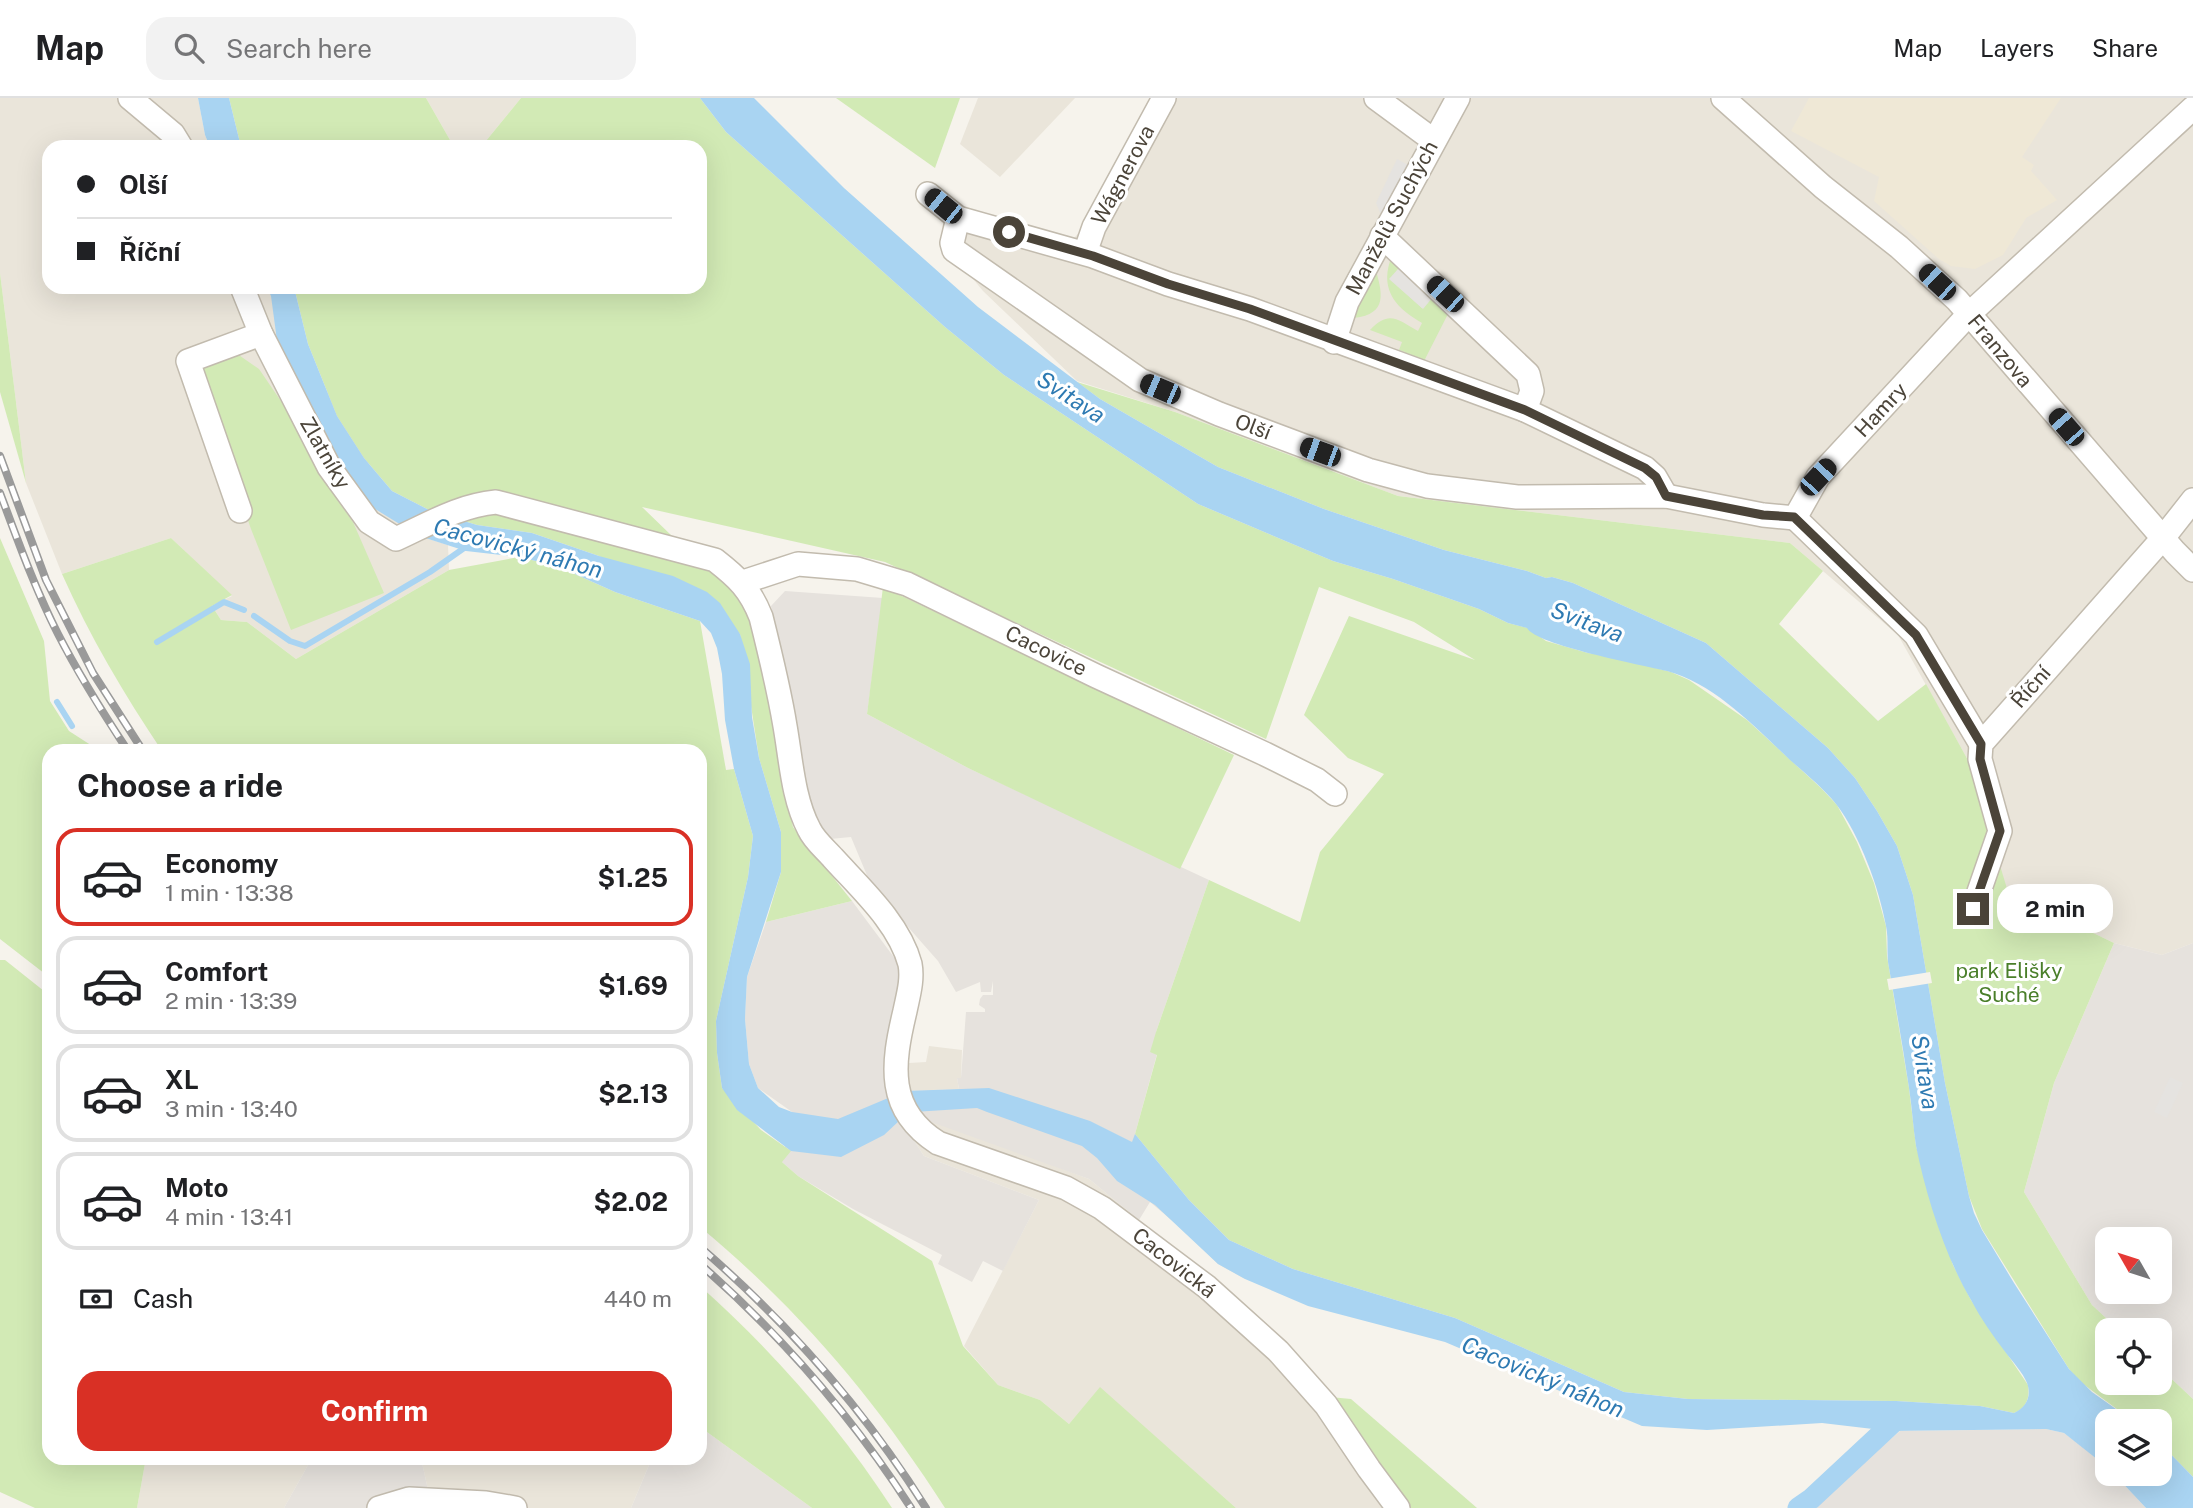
<!DOCTYPE html>
<html lang="en">
<head>
<meta charset="utf-8">
<style>
  body { margin:0; font-family:"Public Sans",sans-serif; background:#f2f2f2; color:#202124; height:100vh; display:flex; flex-direction:column; font-size:26px; white-space:nowrap }
  * { box-sizing:border-box; margin:0 }
  p { font-size:23px; color:#757577 }
  .icon { flex:none; width:38px; height:38px; fill:none; stroke:currentColor; stroke-width:2; stroke-linecap:round; stroke-linejoin:round }
  .map { position:relative; flex:1; overflow:hidden }
  .side { position:absolute; left:42px; top:646px; width:665px; height:721px; display:flex; flex-direction:column; background:#fff; border-radius:21px; box-shadow:0 7px 28px #0002 }
  .side>* { flex:none }
  .guide { position:absolute; left:42px; top:42px; width:665px; height:154px; border-radius:21px; box-shadow:0 7px 28px #0002; display:grid; align-content:center; height:154px; padding:0 35px; background:#fff }
  .needle { width:46px; rotate:309deg }
  .fabs { position:absolute; left:2095px; top:1129px; display:grid; gap:14px }
  .fabs a { display:grid; place-items:center; width:77px; height:77px; border-radius:14px; background:#fff; box-shadow:0 7px 28px #0002; font-size:35px }
  .end { position:absolute; width:32px; height:32px; margin:-16px; border:9px solid #4b4439; background:#fff; box-shadow:0 0 0 4px #fff }
  .from { border-radius:50% }
  .bubble { position:absolute; height:49px; border-radius:21px; background:#fff; box-shadow:0 7px 28px #0002; font-size:23px; font-weight:700; line-height:49px; text-align:center }
  .car { position:absolute; width:21px; height:42px; margin:-21px -10px; border-radius:9px; box-shadow:0 0 5px 2px #0007; background:linear-gradient(#222 24%,#8ab4d8 0 40%,#222 0 76%,#8ab4d8 0 86%,#222 0) }
  .guide b { display:flex; align-items:center; gap:24px; height:66px; font-size:26px }
  .guide b+b { border-top:2px solid #e0e0e0 }
  .guide i { width:18px; height:18px; background:#202124 }
  ul { padding:0; list-style:none }
  li { display:flex; align-items:center; gap:21px; height:98px; margin:0 14px 10px; padding:0 21px; border:4px solid #e0e0e0; border-radius:21px }
  li div { flex:1 }
  li b { display:block; font-size:26px }
  li em { font-style:normal; font-weight:700 }
  li.on { border-color:#d93025 }
  li>.icon { width:63px; height:63px; stroke-width:1.5 }
  h2 { padding:0 35px; font-size:32px; line-height:84px }
  .pay { display:flex; align-items:center; gap:18px; height:77px; padding:0 35px; font-size:26px }
  .pay p { margin-inline-start:auto }
  .primary-button { display:flex; gap:14px; margin-top:auto; padding:14px 35px }
  .primary-button a { flex:1; height:80px; border-radius:21px; background:#d93025; color:#fff; font-size:28px; font-weight:700; line-height:80px; text-align:center }
  header { display:flex; align-items:center; gap:42px; box-sizing:border-box; height:98px; padding:0 35px; background:#fff; border-bottom:2px solid #e0e0e0 }
  header strong { font-size:33px }
  nav { display:flex; gap:38px; margin-inline-start:auto; font-size:24px }
  .search { width:490px; height:63px; background:#f2f2f2; display:flex; align-items:center; gap:18px; box-sizing:border-box; padding:0 24px; border-radius:21px; color:#757577; font-size:26px }
  .map>svg:first-child { display:block }
  .residential { fill:#eae5da }
  .industrial { fill:#e6e2dd; fill-rule:evenodd }
  .education { fill:#efe8d6 }
  .green { fill:#d2eab5 }
  .parking { fill:#e5e3e0 }
  .water { fill:#a9d4f2 }
  .pier { fill:#f6f3ec }
  .lines { fill:none; stroke-linecap:round; stroke-linejoin:round }
  .stream { stroke:#a9d4f2; stroke-width:6 }
  .canal { stroke:#a9d4f2; stroke-width:21 }
  .minor-casing { stroke:#c2bbae; stroke-width:26 }
  .minor { stroke:#fff; stroke-width:23 }
  .rail-casing { stroke:#9a9a9a; stroke-width:8 }
  .rail { stroke:#fff; stroke-width:5; stroke-dasharray:16; stroke-linecap:butt }
  .route { stroke:#4b4439; stroke-width:9 }
  .labels { text-anchor:middle; stroke-width:6; stroke-linejoin:round; paint-order:stroke }
  .street-label { font-size:21px; fill:#4b4439; stroke:#fff }
  .park-label { font-size:21px; fill:#4a7f2a; stroke:#fff }
  .water-label { font-size:23px; font-style:italic; fill:#2e7ab2; stroke:#fff }
</style>
</head>
<body>
<header>
<strong>Map</strong>
<div class="search"><svg class="icon" aria-label="search" viewBox="0 0 24 24"><circle cx="10" cy="10" r="6"/><path d="M15 15l6 6"/></svg>Search here</div>
<nav><a>Map</a><a>Layers</a><a>Share</a></nav>
</header>
<div class="map">
<svg width="2193" height="1410" viewBox="0 0 2193 1410">
  <rect width="100%" height="100%" fill="#f6f3ec"/>
  <g class="residential">
    <polygon points="0,0 198,0 205,37 210,49 49,49 49,189 267,189 405,429 419,438 448,447 449,472 296,561 247,524 221,522 212,508 232,498 171,440 62,476 26,385 0,175"/>
    <polygon points="426,0 521,0 481,49 454,49"/>
    <polygon points="978,0 1075,0 1000,79 960,46"/>
    <polygon points="1150,0 2193,0 2193,845 2162,857 2114,845 2007,794 1969,664 1898,537 1790,445 1398,398 1175,314 1077,283 983,193 954,158 965,117 1064,142 1074,140 1087,126 1154,4"/>
    <polygon points="929,948 962,952 961,980 957,980 959,991 905,993 909,965 926,964"/>
    <polygon points="913,1014 1089,1081 1207,1177 1410,1410 1236,1410 1100,1290 1069,1326 1040,1302 998,1287 964,1248 1039,1102 924,1058 904,1027"/>
    <polygon points="146,1360 312,1360 284,1410 137,1410"/>
    <polygon points="421,1360 652,1360 631,1410 432,1410"/>
  </g>
  <g class="industrial">
    <polygon points="785,493 883,500 867,616 968,670 1209,782 1156,934 1157,956 1135,1036 1245,1181 1218,1166 1181,1130 1150,1104 1139,1122 1089,1081 934,1025 913,1014 905,993 959,991 957,980 961,980 966,914 985,914 985,911 979,907 980,901 983,897 993,897 993,883 991,894 981,894 980,884 956,894 938,863 871,787 851,739 830,741 814,725 771,508"/>
    <polygon points="852,803 905,874 899,889 884,961 904,1027 924,1058 1039,1102 1003,1173 983,1163 972,1184 938,1166 942,1157 853,1111 798,1078 782,1064 792,1014 758,990 749,966 745,921 747,879 766,824"/>
    <path d="M2114 845 2162 857 2193 845V1301L2160 1270V1232H2119L2092 1207 2024 1094 2054 985ZM2107 1141H2160V1194H2107Z"/>
    <polygon points="700,1329 812,1410 631,1410 652,1360 700,1360"/>
    <polygon points="2046,1331 2064,1335 2094,1357 2107,1369 2107,1376 2114,1376 2146,1410 1817,1410 1818,1403 1900,1333"/>
    <polygon points="312,1360 421,1360 432,1410 284,1410"/>
  </g>
  <polygon class="education" points="1809,0 2061,0 2022,59 2034,67 2031,73 2057,102 2026,120 2003,157 1975,171 1951,168 1939,161 1874,103 1879,79 1791,33"/>
  <g class="green">
    <polygon points="229,0 426,0 454,49 241,49"/>
    <path d="M521 0H700L726 34 945 229 1004 277 1198 406 1333 463 1393 481 1479 511 1508 525 1528 530 1546 543 1588 555 1609 558 1671 574 1689 582 1747 622 1821 690 1837 707 1857 744 1874 785 1886 828 1887 858 1909 990 1916 1048 1941 1132 1953 1167 1971 1202 2028 1287C2030 1299 2027 1310 2014 1315L1980 1308 1896 1303 1688 1301 1624 1294 1455 1220 1293 1171 1229 1142 1189 1102 1135 1036 1157 957 1150 954 1156 934 1209 782 1300 824 1320 754 1384 676 1348 660 1304 617 1349 518 1475 562 1414 524 1319 489 1266 641 885 464 642 409 702 467 721 476 751 517 793 729 852 803 766 824 781 774V734L759 660 740 536 599 458 532 435 477 427 431 413 392 393 364 360 337 318 308 246 294 189H700V49H481Z"/>
    <polygon points="836,0 960,0 935,70"/>
    <path d="M1390 163 1399 170 1390 181 1422 210 1433 199 1449 214 1422 267 1403 259 1405 254 1399 252 1402 244 1370 232C1389 212 1397 221 1418 233L1422 225C1398 211 1380 194 1390 163Z"/>
    <path d="M1375 169C1382 194 1389 216 1354 220L1359 204Z"/>
    <polygon points="0,175 26,385 0,294"/>
    <polygon points="233,253 259,271 285,309 334,397 353,424 384,495 291,532 251,431 218,337 202,270"/>
    <polygon points="1077,284 1175,314 1398,398 1790,445 1823,473 1779,526 1878,623 1926,586 1969,664 2008,794 2114,845 2054,985 2024,1094 2092,1207 2119,1232 2107,1232 2107,1284 2160,1284 2160,1270 2193,1301 2193,1379 2160,1345 2160,1323 2133,1323 2079,1283 2069,1271 1982,1131 1969,1098 1945,985 1913,797 1897,748 1877,713 1855,680 1828,650 1706,545 1573,485 1552,479 1546,480 1527,473 1444,452 1324,411 1218,369 1100,301"/>
    <polygon points="0,440 44,543 50,603 69,633 100,653 49,653 49,879 0,841"/>
    <path d="M171 440 232 497 212 508 221 522 247 524 296 561 449 472 519 459 557 468 615 494 700 523 726 672 734 671 753 738 748 779 716 923 717 955 722 990 761 1032 791 1053 782 1064 798 1078 932 1163 963 1248 998 1287 1040 1302 1069 1326 1100 1289 1236 1410H945C876 1302 799 1211 700 1129V653H162C124 596 90 539 62 476Z"/>
    <polygon points="883,489 1234,657 1180,771 968,670 867,616"/>
    <polygon points="0,862 5,862 49,897 49,1360 146,1360 137,1410 35,1410 0,1394"/>
    <path d="M700 1188C774 1254 838 1327 892 1410H812L700 1329Z"/>
    <polygon points="1330,1299 1351,1301 1477,1410 1410,1410 1375,1369"/>
  </g>
  <g class="parking">
    <polygon points="1397,61 1410,68 1384,124 1376,105"/>
    <polygon points="1399,170 1433,199 1423,211 1389,181"/>
    <polygon points="2170,979 2183,985 2167,1020 2154,1014"/>
  </g>
  <g class="water">
    <polygon points="198,0 229,0 241,49 210,49 205,37"/>
    <path d="M700 0H754L844 90 978 209 1100 301 1218 369 1324 411 1444 452 1527 473 1546 480 1552 479 1573 485 1706 545 1828 650 1855 680 1877 713 1897 748 1913 797 1945 985 1969 1098 1974 1115 1982 1132 2014 1185 2069 1271 2092 1294 2133 1323H2107V1369L2064 1335 2046 1331 1890 1333 1822 1325 1707 1332 1642 1328 1445 1244 1308 1208 1245 1181 1218 1166 1155 1107 1117 1083 1097 1060 1082 1048 987 1014 977 1010 913 1014 899 1023 884 1037 841 1059 791 1053 737 1012 722 990 717 955 716 923 748 779 753 738 734 671 725 622 722 576 717 550 711 535 700 523 615 494 557 468 519 459 466 453 419 438 367 406 337 372 278 250 271 198 267 189H294L308 246 337 318 364 360 392 393 431 413 477 427 532 435 599 458 673 478 707 494 720 505 740 536 750 566 752 619 759 660 781 734V774L747 879 745 921 749 966 758 990 779 1009 792 1014 838 1021 905 993 989 990 1090 1023 1132 1044 1135 1036 1189 1102 1229 1142 1293 1171 1455 1220 1624 1294 1688 1301 1896 1303 1980 1308 2014 1315C2026 1310 2032 1298 2027 1285 2023 1275 2013 1264 2006 1255 1993 1238 1981 1221 1971 1202 1945 1158 1926 1098 1916 1048 1913 1029 1912 1009 1909 990 1903 950 1896 910 1889 870 1886 856 1889 842 1886 828 1879 790 1860 737 1836 706 1823 690 1806 676 1790 662 1755 629 1715 586 1667 573 1642 567 1536 547 1527 530L1508 525 1479 511 1393 481 1333 463 1198 406 1004 277 945 229 726 34Z"/>
    <polygon points="2160,1345 2193,1379 2193,1410 2146,1410 2114,1376 2160,1376"/>
  </g>
  <polygon class="pier" points="1930,874 1932,885 1889,892 1887,881"/>
  <g class="lines">
    <g class="stream">
      <polyline points="254,518 290,543 305,548 430,474 467,448"/>
      <polyline points="157,544 224,504 244,512"/>
      <polyline points="57,604 72,628"/>
    </g>
    <polyline class="canal" points="1798,1410 1811,1401 1899,1319"/>
    <defs>
      <g id="minor">
        <polyline points="130,0 173,36 181,49"/>
        <polyline points="1376,0 1433,42"/>
        <polyline points="1723,0 1823,89 1899,149 1957,202 2175,454 2193,472"/>
        <polyline points="928,96 958,120 1093,158 1168,186 1250,211 1525,312 1645,370 1655,379 1666,398"/>
        <polyline points="958,120 952,145 954,152 1140,282 1219,316 1368,372 1427,388 1517,399 1666,398 1763,417 1795,420"/>
        <polyline points="1382,138 1528,276 1532,293 1525,312"/>
        <polyline points="1085,155 1094,129 1164,0"/>
        <path d="M242 189 261 236 329 369 369 424 396 441C431 425 458 408 496 404L715 462C738 480 750 491 761 519 770 555 779 591 785 628 791 662 793 701 809 731 814 742 825 751 833 760 861 791 899 825 910 866 913 882 908 898 905 913 892 967 886 1012 938 1045L1066 1090 1102 1110 1207 1189 1278 1253 1326 1307 1369 1371 1398 1410"/>
        <polyline points="1334,244 1347,204 1458,0"/>
        <polyline points="240,413 188,263 261,236"/>
        <polyline points="1795,420 1818,379 1969,216 2193,10"/>
        <polyline points="1795,420 1916,537 1981,646"/>
        <polyline points="743,484 798,466 857,471 907,486 1096,578 1265,656 1317,682 1335,696"/>
        <polyline points="1973,811 2000,733 1980,661 1981,646 2163,440 2193,402"/>
        <polyline points="379,1410 409,1401 486,1405 515,1410"/>
      </g>
    </defs>
    <use href="#minor" class="minor-casing"/>
    <use href="#minor" class="minor"/>
    <defs>
      <g id="rail">
        <polyline points="0,358 46,482 93,575 143,653"/>
        <path d="M0 395C18 443 35 491 58 536 79 577 103 615 128 653"/>
        <path d="M700 1149C789 1226 864 1311 926 1410"/>
        <path d="M700 1166C782 1238 852 1318 911 1410"/>
      </g>
    </defs>
    <use href="#rail" class="rail-casing"/>
    <use href="#rail" class="rail"/>
  </g>
  <g class="lines">
    <polyline class="route" points="1009,134 1093,158 1168,186 1250,211 1525,312 1645,370 1656,379 1666,398 1763,417 1794,419 1916,537 1981,646 1980,661 2000,733 1973,811"/>
  </g>
  <g class="labels">
    <g class="street-label">
      <text transform="translate(1123 77) rotate(-62)" y="7">Wágnerova</text>
      <text transform="translate(1392 120) rotate(-62)" y="7">Manželů Suchých</text>
      <text transform="translate(2000 253) rotate(50)" y="7">Franzova</text>
      <text transform="translate(1881 312) rotate(-47)" y="7">Hamry</text>
      <text transform="translate(1253 329) rotate(21)" y="7">Olší</text>
      <text transform="translate(325 355) rotate(60)" y="7">Zlatníky</text>
      <text transform="translate(1046 553) rotate(26)" y="7">Cacovice</text>
      <text transform="translate(2031 589) rotate(-49)" y="7">Říční</text>
      <text transform="translate(1174 1165) rotate(38)" y="7">Cacovická</text>
    </g>
    <g class="park-label">
      <text x="2009" y="880">park Elišky<tspan x="2009" dy="24">Suché</tspan></text>
    </g>
    <g class="water-label">
      <text transform="translate(1071 299) rotate(33)" y="8">Svitava</text>
      <text transform="translate(518 450) rotate(15)" y="8">Cacovický náhon</text>
      <text transform="translate(1587 524) rotate(21)" y="8">Svitava</text>
      <text transform="translate(1925 974) rotate(81)" y="8">Svitava</text>
      <text transform="translate(1543 1279) rotate(23)" y="8">Cacovický náhon</text>
    </g>
  </g>
</svg>
<div class="fabs">
<a><svg class="needle" viewBox="-14 -14 28 28"><path d="M0-13l5 13h-10z" fill="#e53935"/><path d="M0 13l5-13h-10z" fill="#757577"/></svg></a>
<a><svg class="icon" aria-label="locate" viewBox="0 0 24 24"><circle cx="12" cy="12" r="6"/><path d="M12 2v4M12 18v4M2 12h4M18 12h4"/></svg></a>
<a><svg class="icon" aria-label="layers" viewBox="0 0 24 24"><path d="M12 4l9 5-9 5-9-5zM3 14l9 5 9-5"/></svg></a>
</div>
<i class="end from" style="left:1009px;top:134px"></i>
<i class="end" style="left:1973px;top:811px"></i>
<div class="bubble" style="left:1997px;top:786px;width:116px">2 min</div>
<i class="car" style="left:943px;top:108px;rotate:309deg"></i>
<i class="car" style="left:1937px;top:184px;rotate:313deg"></i>
<i class="car" style="left:1445px;top:196px;rotate:313deg"></i>
<i class="car" style="left:1160px;top:291px;rotate:293deg"></i>
<i class="car" style="left:2066px;top:329px;rotate:319deg"></i>
<i class="car" style="left:1320px;top:354px;rotate:290deg"></i>
<i class="car" style="left:1818px;top:379px;rotate:43deg"></i>
<div class="guide">
<b><i class="from"></i>Olší</b>
<b><i></i>Říční</b>
</div>
<section class="side">
<h2>Choose a ride</h2>
<ul>
<li class="on"><svg class="icon" aria-label="car" viewBox="0 0 24 24"><path d="M5 17H2v-5l4-1 3-4h7l3 4 3 1v5h-3M9 17h6M6 11h13"/><circle cx="7" cy="17" r="2"/><circle cx="17" cy="17" r="2"/></svg><div><b>Economy</b><p>1 min · 13:38</p></div><em>$1.25</em></li>
<li><svg class="icon" aria-label="car" viewBox="0 0 24 24"><path d="M5 17H2v-5l4-1 3-4h7l3 4 3 1v5h-3M9 17h6M6 11h13"/><circle cx="7" cy="17" r="2"/><circle cx="17" cy="17" r="2"/></svg><div><b>Comfort</b><p>2 min · 13:39</p></div><em>$1.69</em></li>
<li><svg class="icon" aria-label="car" viewBox="0 0 24 24"><path d="M5 17H2v-5l4-1 3-4h7l3 4 3 1v5h-3M9 17h6M6 11h13"/><circle cx="7" cy="17" r="2"/><circle cx="17" cy="17" r="2"/></svg><div><b>XL</b><p>3 min · 13:40</p></div><em>$2.13</em></li>
<li><svg class="icon" aria-label="car" viewBox="0 0 24 24"><path d="M5 17H2v-5l4-1 3-4h7l3 4 3 1v5h-3M9 17h6M6 11h13"/><circle cx="7" cy="17" r="2"/><circle cx="17" cy="17" r="2"/></svg><div><b>Moto</b><p>4 min · 13:41</p></div><em>$2.02</em></li>
</ul>
<div class="pay"><svg class="icon" aria-label="cash" viewBox="0 0 24 24"><path d="M3 7h18v10H3z"/><circle cx="12" cy="12" r="2"/></svg>Cash<p>440 m</p></div>
<div class="primary-button"><a>Confirm</a></div>
</section>
</div>
</body>
</html>
